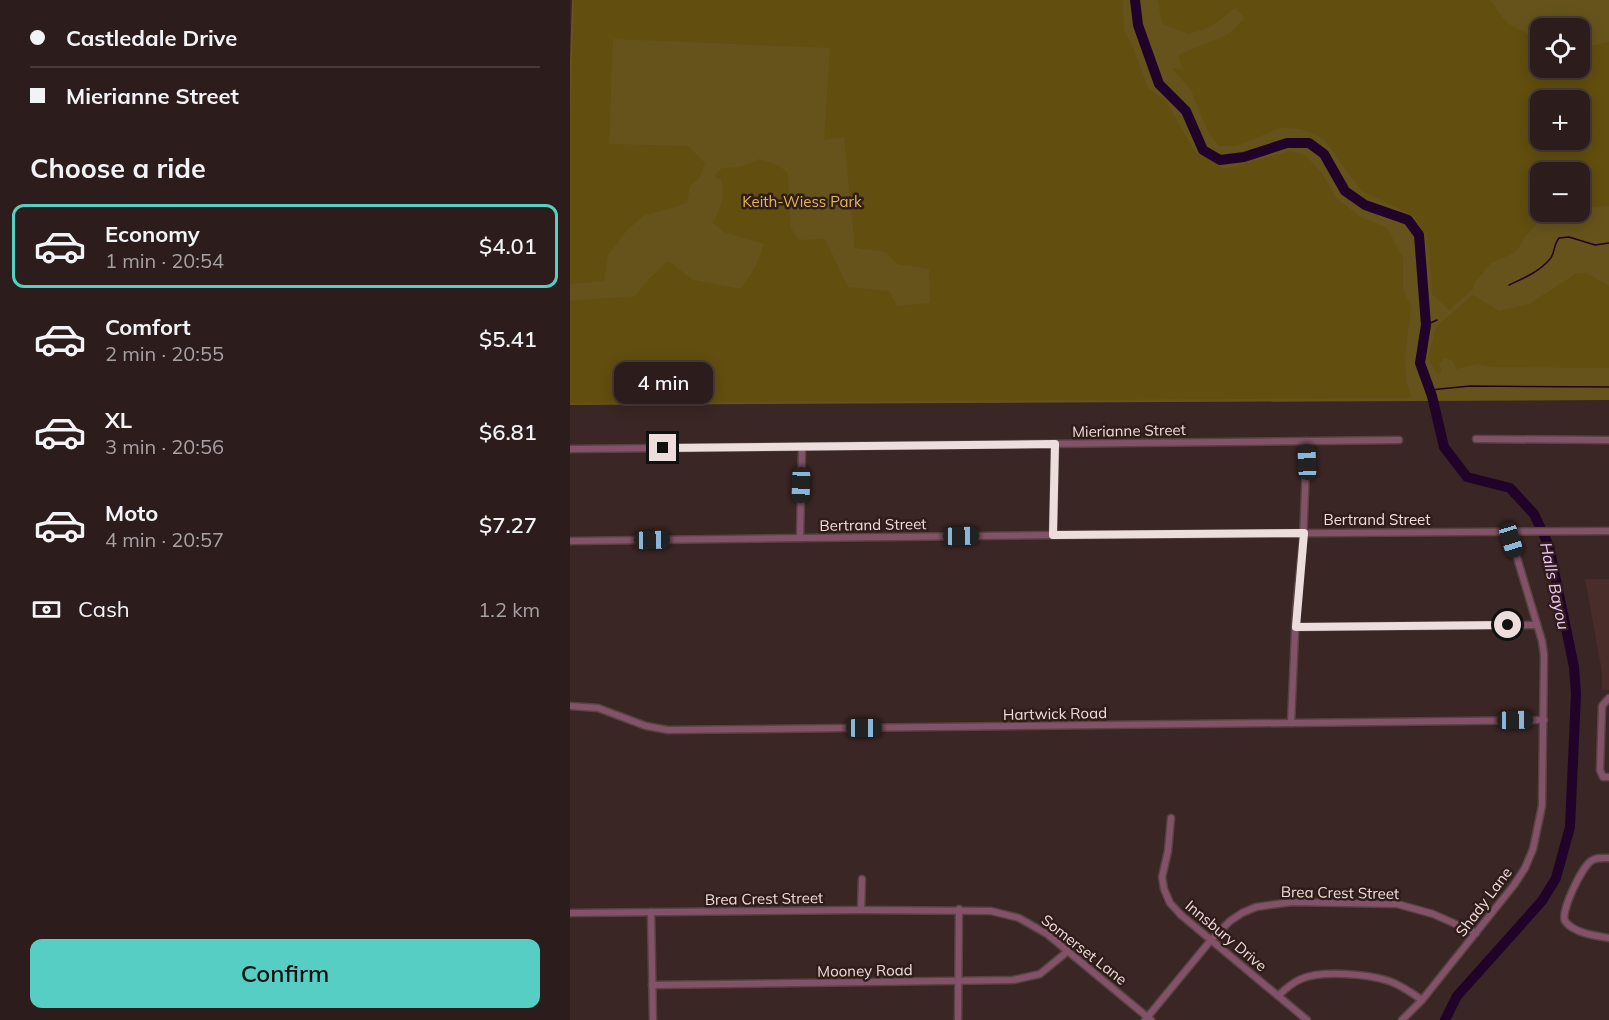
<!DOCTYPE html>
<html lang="en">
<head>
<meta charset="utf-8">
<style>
  body { margin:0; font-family:Mulish,sans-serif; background:#382928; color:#f1f3f6; height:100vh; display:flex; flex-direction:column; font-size:22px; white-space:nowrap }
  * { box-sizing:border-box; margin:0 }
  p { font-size:20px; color:#a6a1a3 }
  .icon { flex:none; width:33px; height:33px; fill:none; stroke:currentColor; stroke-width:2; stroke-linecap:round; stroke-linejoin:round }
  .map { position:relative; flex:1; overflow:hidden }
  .drawer { display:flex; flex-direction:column; background:#2c1c1b; width:570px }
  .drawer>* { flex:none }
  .hud { display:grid; align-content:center; height:132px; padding:0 30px; background:#2c1c1b }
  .tools { position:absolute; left:960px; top:18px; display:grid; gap:12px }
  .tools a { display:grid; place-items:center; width:60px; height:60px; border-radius:12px; background:#2c1c1b; box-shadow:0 3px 15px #0003,0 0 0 2px #483a3a; font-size:30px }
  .end { position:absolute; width:27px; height:27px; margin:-14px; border:8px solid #eddedd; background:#111; box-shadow:0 0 0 3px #111 }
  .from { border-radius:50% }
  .bubble { position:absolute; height:42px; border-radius:12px; background:#2c1c1b; box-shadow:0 3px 15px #0003,0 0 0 2px #483a3a; font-size:20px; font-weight:600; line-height:42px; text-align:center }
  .car { position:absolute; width:18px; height:36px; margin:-18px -9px; border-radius:8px; box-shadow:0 0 4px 2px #0007; background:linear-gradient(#222 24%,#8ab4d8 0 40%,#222 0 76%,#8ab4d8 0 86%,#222 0) }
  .hud b { display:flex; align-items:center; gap:21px; height:57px; font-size:22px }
  .hud b+b { border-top:2px solid #483a3a }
  .hud i { width:15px; height:15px; background:#f1f3f6 }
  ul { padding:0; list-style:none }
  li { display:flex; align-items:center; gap:18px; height:84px; margin:0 12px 9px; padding:0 18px; border:3px solid transparent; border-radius:12px }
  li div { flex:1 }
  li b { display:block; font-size:22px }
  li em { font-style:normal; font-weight:600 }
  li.active { border-color:#56cec3 }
  li>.icon { width:54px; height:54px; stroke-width:1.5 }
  h2 { padding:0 30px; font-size:27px; line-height:72px }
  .pay { display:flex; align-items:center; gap:15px; height:66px; padding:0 30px; font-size:22px }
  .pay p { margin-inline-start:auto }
  .cta { display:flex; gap:12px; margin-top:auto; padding:12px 30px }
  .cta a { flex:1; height:69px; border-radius:12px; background:#56cec3; color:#111; font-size:24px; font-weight:600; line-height:69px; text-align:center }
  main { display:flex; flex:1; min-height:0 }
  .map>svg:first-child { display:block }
  .built { fill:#482d2b }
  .green { fill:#66531c; fill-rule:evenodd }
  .forest { fill:#624e0e; fill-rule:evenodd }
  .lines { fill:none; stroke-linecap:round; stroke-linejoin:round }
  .stream { stroke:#210229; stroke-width:1.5 }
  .river { stroke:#210229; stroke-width:10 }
  .minor-casing { stroke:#574342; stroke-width:9 }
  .minor { stroke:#845268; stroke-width:6 }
  .route { stroke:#eddedd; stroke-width:8 }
  .labels { text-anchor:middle; stroke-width:5; stroke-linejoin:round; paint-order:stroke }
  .park-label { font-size:15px; fill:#e0b94d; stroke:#301c1a }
  .street-label { font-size:15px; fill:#eddedd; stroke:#301c1a }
  .water-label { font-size:16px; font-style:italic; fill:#f0c9fa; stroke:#301c1a }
</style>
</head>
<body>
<main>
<section class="drawer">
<div class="hud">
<b><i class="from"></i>Castledale Drive</b>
<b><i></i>Mierianne Street</b>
</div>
<h2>Choose a ride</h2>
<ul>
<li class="active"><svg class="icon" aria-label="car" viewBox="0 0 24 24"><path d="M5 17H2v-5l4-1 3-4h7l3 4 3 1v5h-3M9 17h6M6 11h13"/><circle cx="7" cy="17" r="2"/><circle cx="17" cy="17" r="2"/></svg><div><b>Economy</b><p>1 min · 20:54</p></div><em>$4.01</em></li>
<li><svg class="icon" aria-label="car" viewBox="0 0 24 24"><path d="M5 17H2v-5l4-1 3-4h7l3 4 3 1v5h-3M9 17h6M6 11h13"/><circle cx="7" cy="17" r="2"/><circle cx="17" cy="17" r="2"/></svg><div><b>Comfort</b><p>2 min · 20:55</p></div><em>$5.41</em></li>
<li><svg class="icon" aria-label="car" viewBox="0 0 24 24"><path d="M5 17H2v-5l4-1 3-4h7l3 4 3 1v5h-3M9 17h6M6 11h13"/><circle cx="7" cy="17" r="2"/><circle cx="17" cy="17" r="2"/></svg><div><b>XL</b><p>3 min · 20:56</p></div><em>$6.81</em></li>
<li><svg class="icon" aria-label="car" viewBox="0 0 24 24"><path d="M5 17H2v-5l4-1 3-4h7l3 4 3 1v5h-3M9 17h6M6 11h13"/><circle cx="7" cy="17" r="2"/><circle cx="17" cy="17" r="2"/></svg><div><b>Moto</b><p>4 min · 20:57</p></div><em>$7.27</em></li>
</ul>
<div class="pay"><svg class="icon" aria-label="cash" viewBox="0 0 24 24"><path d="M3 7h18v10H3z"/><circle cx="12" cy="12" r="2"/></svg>Cash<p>1.2 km</p></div>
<div class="cta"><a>Confirm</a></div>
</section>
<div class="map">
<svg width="1039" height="1020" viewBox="0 0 1039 1020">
  <rect width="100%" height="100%" fill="#3a2624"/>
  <polygon class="built" points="1015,579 1039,579 1039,690 1032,690 1032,672"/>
  <path class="green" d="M2 0H1039V400L0 405V61ZM970 28H1010V68H970ZM970 100H1010V140H970ZM970 172H1010V212H970Z"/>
  <g class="forest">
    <path d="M4 0H553L554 30 563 47 578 88 596 101 625 152 655 169 720 151 735 155 751 172 765 197 789 216 817 228 833 258V289L841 307 835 354 836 382 842 398 0 403V301L65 296 77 281 98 261 123 280 171 289 186 266 194 244 154 232 143 223C150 209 156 195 151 180L144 176 152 168 170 167 190 159 209 166 218 173 220 226 228 240 255 239 278 287 319 291 327 306 360 303 359 269 327 264 316 252 285 248 274 137 254 140 260 48 43 39 39 144 118 146 135 163 130 177 120 186 117 202 102 208 75 215 58 229 38 255 34 281 0 284V132Z"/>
    <path d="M587 0H920L937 23 970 41V68H1010V45L1021 46 1039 42V206L1010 208V172H970V212H988L970 220 954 238 948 249 940 255 921 263 906 281 902 290 879 310 862 294 858 239 844 216 791 191 754 139 731 129 710 128 666 146H649L639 134 621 90 602 68 613 70 608 55 659 34 675 18 665 8 642 26 619 34 593 24ZM970 100H1010V140H970Z"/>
    <polygon points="1007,273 1018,274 1039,286 1039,368 921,367 908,364 886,369 883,361 874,358 869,364 872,372 866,373 858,358 866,327 903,295 929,311 959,304"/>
  </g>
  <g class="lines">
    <g class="stream">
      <path d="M939 285C954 278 969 272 980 259 985 253 983 246 989 238L999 237 1025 245 1039 243"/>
      <polyline points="856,325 867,320"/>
      <polyline points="860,390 900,386 1039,387"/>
    </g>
    <polyline class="river" points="565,0 568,25 589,84 616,111 633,150 650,160 674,157 717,143 739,143 754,154 775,191 795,205 838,220 849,235 856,325 850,363 862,396 874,447 897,477 940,488 964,514 979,546 1004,667 1006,694 1000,827 986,878 972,901 887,996 875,1020"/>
    <defs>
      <g id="minor">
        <polyline points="906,439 1039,440"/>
        <polyline points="0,449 829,440"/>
        <polyline points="483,535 485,444"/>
        <polyline points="230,538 232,447"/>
        <polyline points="0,541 483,535 1039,531"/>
        <polyline points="726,627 967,625"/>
        <polyline points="1039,698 1032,706 1030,770 1033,777 1039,777"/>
        <polyline points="0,706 28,708 76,726 98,730 974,720"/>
        <polyline points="721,723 726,610 733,541 737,441"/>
        <polyline points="601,818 598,851 592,877 594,889 600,903 611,915 737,1020"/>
        <path d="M1039 858C1032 858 1026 857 1021 861 1012 867 990 912 995 921 1003 933 1026 936 1039 938"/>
        <polyline points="291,910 292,879"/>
        <polyline points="81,912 83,1020"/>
        <polyline points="0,913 291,910 421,911 449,918 477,934 581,1020"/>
        <polyline points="82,985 443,980 470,974 498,951"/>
        <path d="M708 996C715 989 722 983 731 979 751 970 798 974 819 981 831 985 842 993 852 1000"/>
        <polyline points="388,1020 389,909"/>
        <polyline points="575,1020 641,940 660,921 672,913 686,907 722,902 827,904 863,914 906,933"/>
        <polyline points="832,1020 852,1000 944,885 955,868 963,849 972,806 974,655 972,641 939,531"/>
      </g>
    </defs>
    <use href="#minor" class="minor-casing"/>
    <use href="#minor" class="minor"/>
  </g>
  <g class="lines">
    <polyline class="route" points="93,448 485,444 483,535 734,533 726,627 938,625"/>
  </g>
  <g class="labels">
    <g class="park-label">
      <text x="232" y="207">Keith-Wiess Park</text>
    </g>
    <g class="street-label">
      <text transform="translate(559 431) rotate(-1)" y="5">Mierianne Street</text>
      <text x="807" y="525">Bertrand Street</text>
      <text transform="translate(303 525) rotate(-1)" y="5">Bertrand Street</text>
      <text transform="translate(485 714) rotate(-1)" y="5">Hartwick Road</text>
      <text transform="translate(770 893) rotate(1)" y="5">Brea Crest Street</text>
      <text transform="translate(194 899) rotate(-1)" y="5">Brea Crest Street</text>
      <text transform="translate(914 902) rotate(-53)" y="5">Shady Lane</text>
      <text transform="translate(656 936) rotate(40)" y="5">Innsbury Drive</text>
      <text transform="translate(514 950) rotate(38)" y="5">Somerset Lane</text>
      <text transform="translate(295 971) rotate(-1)" y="5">Mooney Road</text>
    </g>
    <g class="water-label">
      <text transform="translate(985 586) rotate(78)" y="6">Halls Bayou</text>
    </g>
  </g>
</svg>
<div class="tools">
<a><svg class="icon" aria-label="locate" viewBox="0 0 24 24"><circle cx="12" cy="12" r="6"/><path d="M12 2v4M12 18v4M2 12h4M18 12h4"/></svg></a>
<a>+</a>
<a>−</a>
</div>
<i class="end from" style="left:938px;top:625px"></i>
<i class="end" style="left:93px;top:448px"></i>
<div class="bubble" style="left:44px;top:362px;width:99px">4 min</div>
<i class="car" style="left:737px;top:462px;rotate:358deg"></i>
<i class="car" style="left:231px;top:485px;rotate:182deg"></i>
<i class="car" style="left:391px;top:536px;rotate:89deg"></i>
<i class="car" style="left:82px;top:540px;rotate:89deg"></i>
<i class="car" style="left:941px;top:540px;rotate:163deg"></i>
<i class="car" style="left:945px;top:720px;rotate:89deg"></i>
<i class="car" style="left:294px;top:728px;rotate:90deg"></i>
</div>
</main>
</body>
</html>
